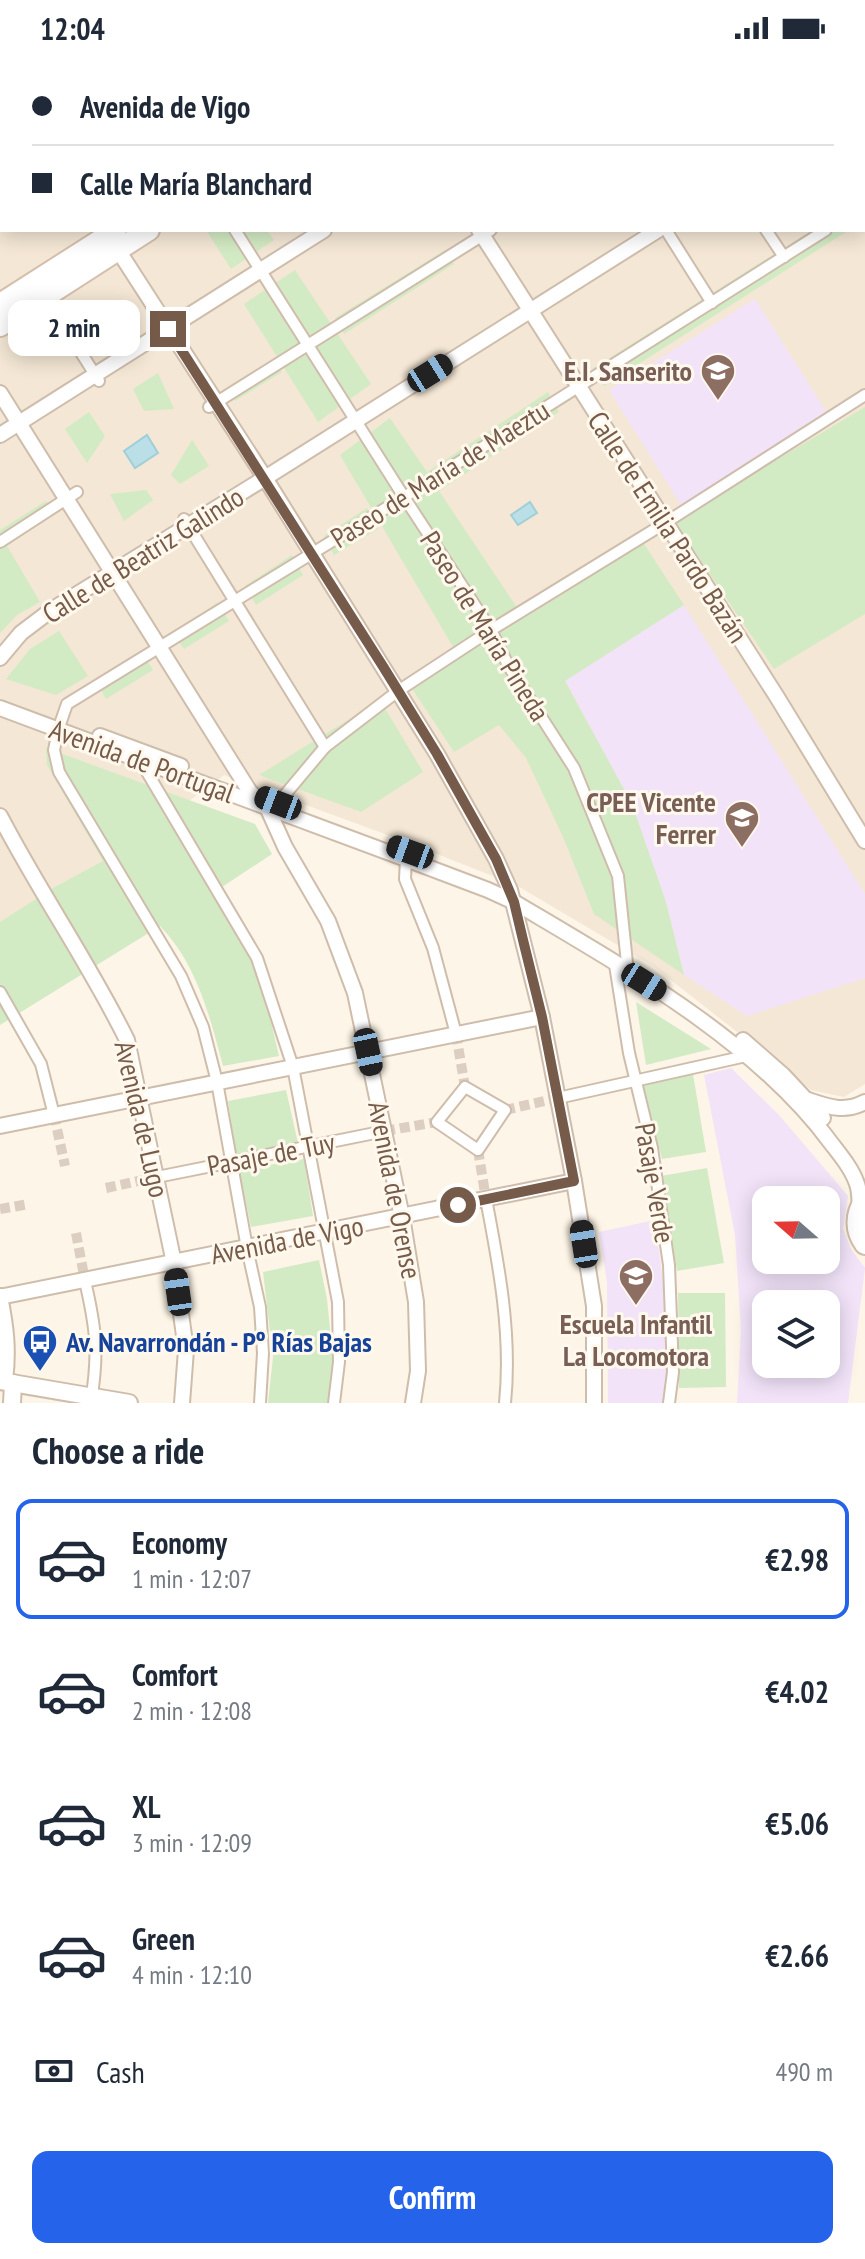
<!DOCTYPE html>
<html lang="en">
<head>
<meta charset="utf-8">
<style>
  body { margin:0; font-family:"PT Sans Narrow",sans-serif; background:#f6f6f7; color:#1f2937; height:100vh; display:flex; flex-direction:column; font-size:30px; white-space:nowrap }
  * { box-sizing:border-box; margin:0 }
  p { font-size:26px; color:#747a83 }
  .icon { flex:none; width:44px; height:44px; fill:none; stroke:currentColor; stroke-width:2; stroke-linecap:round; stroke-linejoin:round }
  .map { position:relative; height:1347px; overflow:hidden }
  .side { display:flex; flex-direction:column; background:#fff; flex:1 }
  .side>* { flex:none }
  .guide { position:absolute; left:0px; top:0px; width:866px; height:176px; box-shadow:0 4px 20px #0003; display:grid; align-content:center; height:176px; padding:0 32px; background:#fff }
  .needle { width:52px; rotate:290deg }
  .controls { position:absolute; left:752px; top:1130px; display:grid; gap:16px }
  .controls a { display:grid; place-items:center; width:88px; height:88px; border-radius:16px; background:#fff; box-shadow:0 4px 20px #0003; font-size:40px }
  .end { position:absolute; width:36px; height:36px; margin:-18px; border:10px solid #775b4a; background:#fff; box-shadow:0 0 0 4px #fff }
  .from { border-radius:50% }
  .bubble { position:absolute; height:56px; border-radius:16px; background:#fff; box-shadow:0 4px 20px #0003; font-size:26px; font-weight:800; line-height:56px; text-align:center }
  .car { position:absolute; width:24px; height:48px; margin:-24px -12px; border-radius:10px; box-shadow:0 0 6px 2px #0007; background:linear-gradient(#222 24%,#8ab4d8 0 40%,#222 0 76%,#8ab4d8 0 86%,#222 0) }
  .guide b { display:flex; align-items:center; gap:28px; height:76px; font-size:30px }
  .guide b+b { border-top:2px solid #e0e1e3 }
  .guide i { width:20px; height:20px; background:#1f2937 }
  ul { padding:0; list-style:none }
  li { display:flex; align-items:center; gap:24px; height:120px; margin:0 16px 12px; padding:0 16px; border:4px solid transparent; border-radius:16px }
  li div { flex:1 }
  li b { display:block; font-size:30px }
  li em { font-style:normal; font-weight:800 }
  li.current { border-color:#2563eb }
  li>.icon { width:72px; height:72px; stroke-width:1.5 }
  h2 { padding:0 32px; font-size:36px; line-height:96px }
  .pay { display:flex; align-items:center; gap:20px; height:88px; padding:0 32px; font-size:30px }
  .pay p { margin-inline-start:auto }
  .action { display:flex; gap:16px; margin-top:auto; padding:16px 32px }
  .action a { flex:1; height:92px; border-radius:16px; background:#2563eb; color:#fff; font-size:32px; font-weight:800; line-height:92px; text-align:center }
  .status { display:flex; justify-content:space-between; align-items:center; height:56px; padding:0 40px; background:#fff; direction:ltr }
  .status svg { height:22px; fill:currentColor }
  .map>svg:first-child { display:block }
  .residential { fill:#f4e7d5 }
  .education { fill:#f2e3f9; fill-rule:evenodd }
  .green { fill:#d3ebc4 }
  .water { fill:#badfe7; stroke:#a0ced9; stroke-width:2 }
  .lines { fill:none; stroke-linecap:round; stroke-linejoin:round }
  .stream { stroke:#a0ced9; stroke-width:4 }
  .pedestrian-tunnel { stroke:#dccec0; stroke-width:10; stroke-dasharray:10 5; stroke-linecap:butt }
  .pedestrian-casing { stroke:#cfbdac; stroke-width:14 }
  .minor-casing { stroke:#cfbdac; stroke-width:18 }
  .tertiary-casing { stroke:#cfbdac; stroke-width:20 }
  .secondary-casing { stroke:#d4bfac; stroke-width:24 }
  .pedestrian { stroke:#fff; stroke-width:10 }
  .minor { stroke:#fff; stroke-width:14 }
  .tertiary { stroke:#fff; stroke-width:16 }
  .secondary { stroke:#fff; stroke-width:20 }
  .route { stroke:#775b4a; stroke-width:10 }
  .labels { text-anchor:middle; stroke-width:6; stroke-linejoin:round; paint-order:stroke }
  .education-label { font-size:28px; font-weight:bold; fill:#785e54; stroke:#fff8ed; text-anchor:end }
  .street-label { font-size:28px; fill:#775b4a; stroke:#fff8ed }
  .transit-label { font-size:28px; font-weight:bold; fill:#164399; stroke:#fff8ed; text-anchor:start }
</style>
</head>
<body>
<div class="status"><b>12:04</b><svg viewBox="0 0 49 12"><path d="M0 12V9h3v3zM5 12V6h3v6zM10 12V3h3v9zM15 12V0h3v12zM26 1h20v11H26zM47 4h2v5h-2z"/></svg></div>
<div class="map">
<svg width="865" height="1347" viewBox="0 0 865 1347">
  <rect width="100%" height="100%" fill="#fdf5e7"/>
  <polygon class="residential" points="131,0 865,0 865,1028 844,1041 811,1034 653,910 516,829 404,785 224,719 108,805 0,871 0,120 2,118 2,174 864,174 864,2 129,2"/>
  <g class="education">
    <polygon points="755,243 827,357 681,449 609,334"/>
    <polygon points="684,549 865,838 865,922 747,960 684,919 666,846 632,748 565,624"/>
    <path d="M731 1012 779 1059 848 1140 843 1173 851 1193 865 1212 848 1347H737L741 1274 735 1179 704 1019ZM826 1144V1204H766V1144ZM826 1248V1308H766V1248Z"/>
    <polygon points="655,1164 664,1232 667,1312 664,1347 608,1347 607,1226 599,1176"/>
  </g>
  <g class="green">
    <polygon points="0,0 131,0 129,2 2,2 2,118 0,120"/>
    <polygon points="206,174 267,174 274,184 231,213"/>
    <polygon points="812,174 849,174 604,330 592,313"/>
    <polygon points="447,193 454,208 344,278 335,262"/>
    <polygon points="295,214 371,328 318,366 244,248"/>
    <polygon points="273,303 282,316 235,345 227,331"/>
    <polygon points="158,317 174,353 144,355 133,333"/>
    <polygon points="548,336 559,356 439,435 520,556 640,482 684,549 565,625 632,748 666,846 684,919 594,858 563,781 526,702 499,669 454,696 409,628 456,596 340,399 390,362 427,416"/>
    <polygon points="865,351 865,558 774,613 674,465"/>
    <polygon points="89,356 105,380 87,407 65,373"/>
    <polygon points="192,384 209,410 180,428 171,419"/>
    <polygon points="146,434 153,444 124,465 110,438"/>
    <polygon points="46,445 56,457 7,490 40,546 17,559 0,577 0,474"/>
    <polygon points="367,452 378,473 334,499 324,480"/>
    <polygon points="292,499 303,519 256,549 245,530"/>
    <polygon points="217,547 229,565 184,593 172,576"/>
    <polygon points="59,575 88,620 56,639 6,623 30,593"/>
    <polygon points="141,594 153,614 106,643 95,623"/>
    <polygon points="380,644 423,716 361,756 259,719"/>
    <path d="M46 692 255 768 272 798 222 831 210 829 242 882 266 944 279 1000 223 1010C210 961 197 908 160 870L0 969V866L53 832 103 805 47 709Z"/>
    <polygon points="636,946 711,993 646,1009"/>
    <polygon points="693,1018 706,1096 662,1103 641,1024"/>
    <polygon points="286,1034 298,1087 236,1098 228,1045"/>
    <polygon points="304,1103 313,1160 251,1171 239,1114"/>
    <polygon points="707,1112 724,1207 677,1215 661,1120"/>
    <polygon points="319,1204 327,1243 333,1304 328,1347 268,1347 273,1301 263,1216"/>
    <polygon points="678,1237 725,1237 726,1331 679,1332"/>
  </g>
  <g class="water">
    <polygon points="147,379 158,397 135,412 124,395"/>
    <polygon points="530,446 537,457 518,469 511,459"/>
  </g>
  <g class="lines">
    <g class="stream">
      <polyline points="18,2 19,0"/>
      <polyline points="36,2 36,0"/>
      <polyline points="0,23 2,22"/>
      <polyline points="0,59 2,58"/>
    </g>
    <g class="pedestrian-tunnel">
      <polyline points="456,978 465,1031"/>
      <polyline points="505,1054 558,1042"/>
      <polyline points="54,1059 65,1110"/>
      <polyline points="385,1075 437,1066"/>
      <polyline points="478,1094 486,1143"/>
      <polyline points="106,1132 157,1121"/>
      <polyline points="0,1153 29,1148"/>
      <polyline points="76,1177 85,1225"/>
    </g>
    <defs>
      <g id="pedestrian">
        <polyline points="555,0 556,2"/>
        <polyline points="864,150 865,149"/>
        <polyline points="235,174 404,441 491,574 508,609 574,712 618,820 627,907"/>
        <polyline points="666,174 712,247"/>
        <polyline points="766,174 784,201"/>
        <polyline points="44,238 99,325"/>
        <polyline points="209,351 491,174"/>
        <polyline points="184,463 325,691"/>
        <polyline points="0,486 77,436"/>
        <polyline points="141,706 257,902 293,1011 338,1246 339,1306 334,1347"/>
        <polyline points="267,751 278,747 325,691 398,635 491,574 665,467 865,339"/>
        <polyline points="406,803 405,823 433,892 456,978"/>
        <polyline points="615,909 629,997 652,1092 669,1209 673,1316 669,1347"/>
        <polyline points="0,936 41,1008 54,1059"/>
        <polygon points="465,1031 505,1054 478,1094 437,1066"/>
        <polyline points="558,1042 746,1000"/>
        <polyline points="157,1121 385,1075"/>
        <path d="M486 1143C499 1210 512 1279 505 1347"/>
        <path d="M85 1225C96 1272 99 1297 91 1345"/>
        <polyline points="260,1347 263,1297 260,1251 247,1192 217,1026 203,971 181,920 59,716 54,694 58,674 67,648 404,441 826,174"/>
      </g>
      <g id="minor">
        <polyline points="370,0 371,2"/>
        <polyline points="764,0 765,2"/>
        <polyline points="595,2 598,0"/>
        <polyline points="864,44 865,43"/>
        <polyline points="479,174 777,641 865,785"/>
        <polyline points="118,194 265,422 437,698 496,803 510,834 542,961 574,1125 594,1250 594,1347"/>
        <polyline points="0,337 250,736 267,751 285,791 328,865 355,937 402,1161 416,1246 418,1315 413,1347"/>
        <polyline points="0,379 324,174"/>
        <polyline points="0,602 21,577 50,555 265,422 658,174"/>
        <path d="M0 652 406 803 488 834 514 846C623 911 755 984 831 1087 841 1100 852 1113 857 1128 860 1136 859 1144 860 1152"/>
        <polyline points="100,680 181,710"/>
        <path d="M0 760C40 837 89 907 127 984L174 1207 186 1294 182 1347"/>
        <polyline points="743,984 783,1019 823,1062"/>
        <path d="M808 1044C829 1051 845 1057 865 1046"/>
        <polyline points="0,1070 542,961"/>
        <path d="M0 1240C6 1271 9 1293 5 1325"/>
        <polyline points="0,1241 574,1125"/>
      </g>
      <g id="tertiary">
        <polyline points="0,1325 129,1347"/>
        <polyline points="12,1347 13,1327"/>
      </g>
      <g id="secondary">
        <polyline points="382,2 385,0"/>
        <polyline points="420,2 424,0"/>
        <polyline points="0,248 116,174"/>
        <polyline points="0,270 149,174"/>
        <path d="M865 1144C855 1159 855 1174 865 1188"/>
      </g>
    </defs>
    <use href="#pedestrian" class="pedestrian-casing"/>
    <use href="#minor" class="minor-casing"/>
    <use href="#tertiary" class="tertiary-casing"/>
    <use href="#secondary" class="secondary-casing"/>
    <use href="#pedestrian" class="pedestrian"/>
    <use href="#minor" class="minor"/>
    <use href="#tertiary" class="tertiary"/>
    <use href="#secondary" class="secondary"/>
  </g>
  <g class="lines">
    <polyline class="route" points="168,273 384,612 437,698 496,803 514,846 523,884 542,961 574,1125 458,1149"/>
  </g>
  <defs>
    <symbol id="school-pin" viewBox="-11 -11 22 30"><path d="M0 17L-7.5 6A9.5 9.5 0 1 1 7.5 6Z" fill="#8d6e63" stroke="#fff8ed"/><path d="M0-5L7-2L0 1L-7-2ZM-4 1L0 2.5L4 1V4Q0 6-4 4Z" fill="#fff"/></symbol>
    <symbol id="bus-pin" viewBox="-11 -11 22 30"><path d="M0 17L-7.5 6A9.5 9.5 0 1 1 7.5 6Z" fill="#1a4fb4" stroke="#fff8ed"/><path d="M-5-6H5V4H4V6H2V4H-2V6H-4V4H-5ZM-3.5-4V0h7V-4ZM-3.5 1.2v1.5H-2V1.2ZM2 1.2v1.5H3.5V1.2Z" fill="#fff"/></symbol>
  </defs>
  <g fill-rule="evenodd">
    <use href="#school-pin" x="698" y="295" width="40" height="54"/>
    <use href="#school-pin" x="722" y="742" width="40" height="54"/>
    <use href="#school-pin" x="616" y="1200" width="40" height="54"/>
    <use href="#bus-pin" x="20" y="1266" width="40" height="54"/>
  </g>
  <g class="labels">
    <g class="education-label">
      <text x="692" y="325">E.I. Sanserito</text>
      <text x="716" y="756">CPEE Vicente<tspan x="716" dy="32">Ferrer</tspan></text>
      <text x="636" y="1278" text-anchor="middle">Escuela Infantil<tspan x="636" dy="32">La Locomotora</tspan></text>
    </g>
    <g class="street-label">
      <text transform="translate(440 418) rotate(-32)" y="10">Paseo de María de Maeztu</text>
      <text transform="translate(668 471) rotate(57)" y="10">Calle de Emilia Pardo Bazán</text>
      <text transform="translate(143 499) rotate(-32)" y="10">Calle de Beatriz Galindo</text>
      <text transform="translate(485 570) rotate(58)" y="10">Paseo de María Pineda</text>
      <text transform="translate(142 705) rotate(20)" y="10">Avenida de Portugal</text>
      <text transform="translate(142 1063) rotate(77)" y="10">Avenida de Lugo</text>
      <text transform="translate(271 1098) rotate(-11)" y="10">Pasaje de Tuy</text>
      <text transform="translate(655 1127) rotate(80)" y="10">Pasaje Verde</text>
      <text transform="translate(395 1134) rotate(79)" y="10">Avenida de Orense</text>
      <text transform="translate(287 1184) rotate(-11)" y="10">Avenida de Vigo</text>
    </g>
    <g class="transit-label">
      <text x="66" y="1296">Av. Navarrondán - Pº Rías Bajas</text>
    </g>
  </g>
</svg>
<div class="controls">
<a><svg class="needle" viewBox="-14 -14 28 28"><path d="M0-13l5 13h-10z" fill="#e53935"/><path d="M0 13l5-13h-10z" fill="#747a83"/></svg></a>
<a><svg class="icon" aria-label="layers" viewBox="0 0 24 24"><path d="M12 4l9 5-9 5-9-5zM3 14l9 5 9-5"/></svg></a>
</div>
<i class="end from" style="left:458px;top:1149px"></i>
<i class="end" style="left:168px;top:273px"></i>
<div class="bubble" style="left:8px;top:244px;width:132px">2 min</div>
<i class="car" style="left:430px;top:317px;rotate:58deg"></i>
<i class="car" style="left:278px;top:747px;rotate:291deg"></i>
<i class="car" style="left:410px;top:796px;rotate:290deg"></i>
<i class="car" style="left:644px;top:926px;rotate:122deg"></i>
<i class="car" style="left:368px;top:996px;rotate:168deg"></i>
<i class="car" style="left:584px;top:1188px;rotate:351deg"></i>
<i class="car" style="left:178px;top:1236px;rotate:352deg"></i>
<div class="guide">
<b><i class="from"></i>Avenida de Vigo</b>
<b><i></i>Calle María Blanchard</b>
</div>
</div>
<section class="side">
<h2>Choose a ride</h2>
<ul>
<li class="current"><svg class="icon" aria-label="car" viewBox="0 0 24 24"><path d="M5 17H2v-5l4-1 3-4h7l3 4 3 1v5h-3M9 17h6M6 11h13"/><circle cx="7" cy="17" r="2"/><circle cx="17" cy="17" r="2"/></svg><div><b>Economy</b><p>1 min · 12:07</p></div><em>€2.98</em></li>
<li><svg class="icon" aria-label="car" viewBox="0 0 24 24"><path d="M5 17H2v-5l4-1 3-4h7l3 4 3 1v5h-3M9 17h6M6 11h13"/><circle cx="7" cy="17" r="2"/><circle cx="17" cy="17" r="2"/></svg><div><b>Comfort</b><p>2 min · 12:08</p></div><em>€4.02</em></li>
<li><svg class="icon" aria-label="car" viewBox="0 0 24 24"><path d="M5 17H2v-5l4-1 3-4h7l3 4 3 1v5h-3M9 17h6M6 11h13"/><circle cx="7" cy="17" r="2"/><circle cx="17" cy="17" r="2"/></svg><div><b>XL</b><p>3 min · 12:09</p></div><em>€5.06</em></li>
<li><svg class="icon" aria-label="car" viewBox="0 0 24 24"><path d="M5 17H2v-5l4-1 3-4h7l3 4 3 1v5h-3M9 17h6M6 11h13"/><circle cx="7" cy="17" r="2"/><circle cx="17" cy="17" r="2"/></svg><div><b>Green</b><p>4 min · 12:10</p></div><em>€2.66</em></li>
</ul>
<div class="pay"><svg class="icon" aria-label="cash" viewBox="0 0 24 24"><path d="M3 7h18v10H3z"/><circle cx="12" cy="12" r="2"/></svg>Cash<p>490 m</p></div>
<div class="action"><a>Confirm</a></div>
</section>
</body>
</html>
